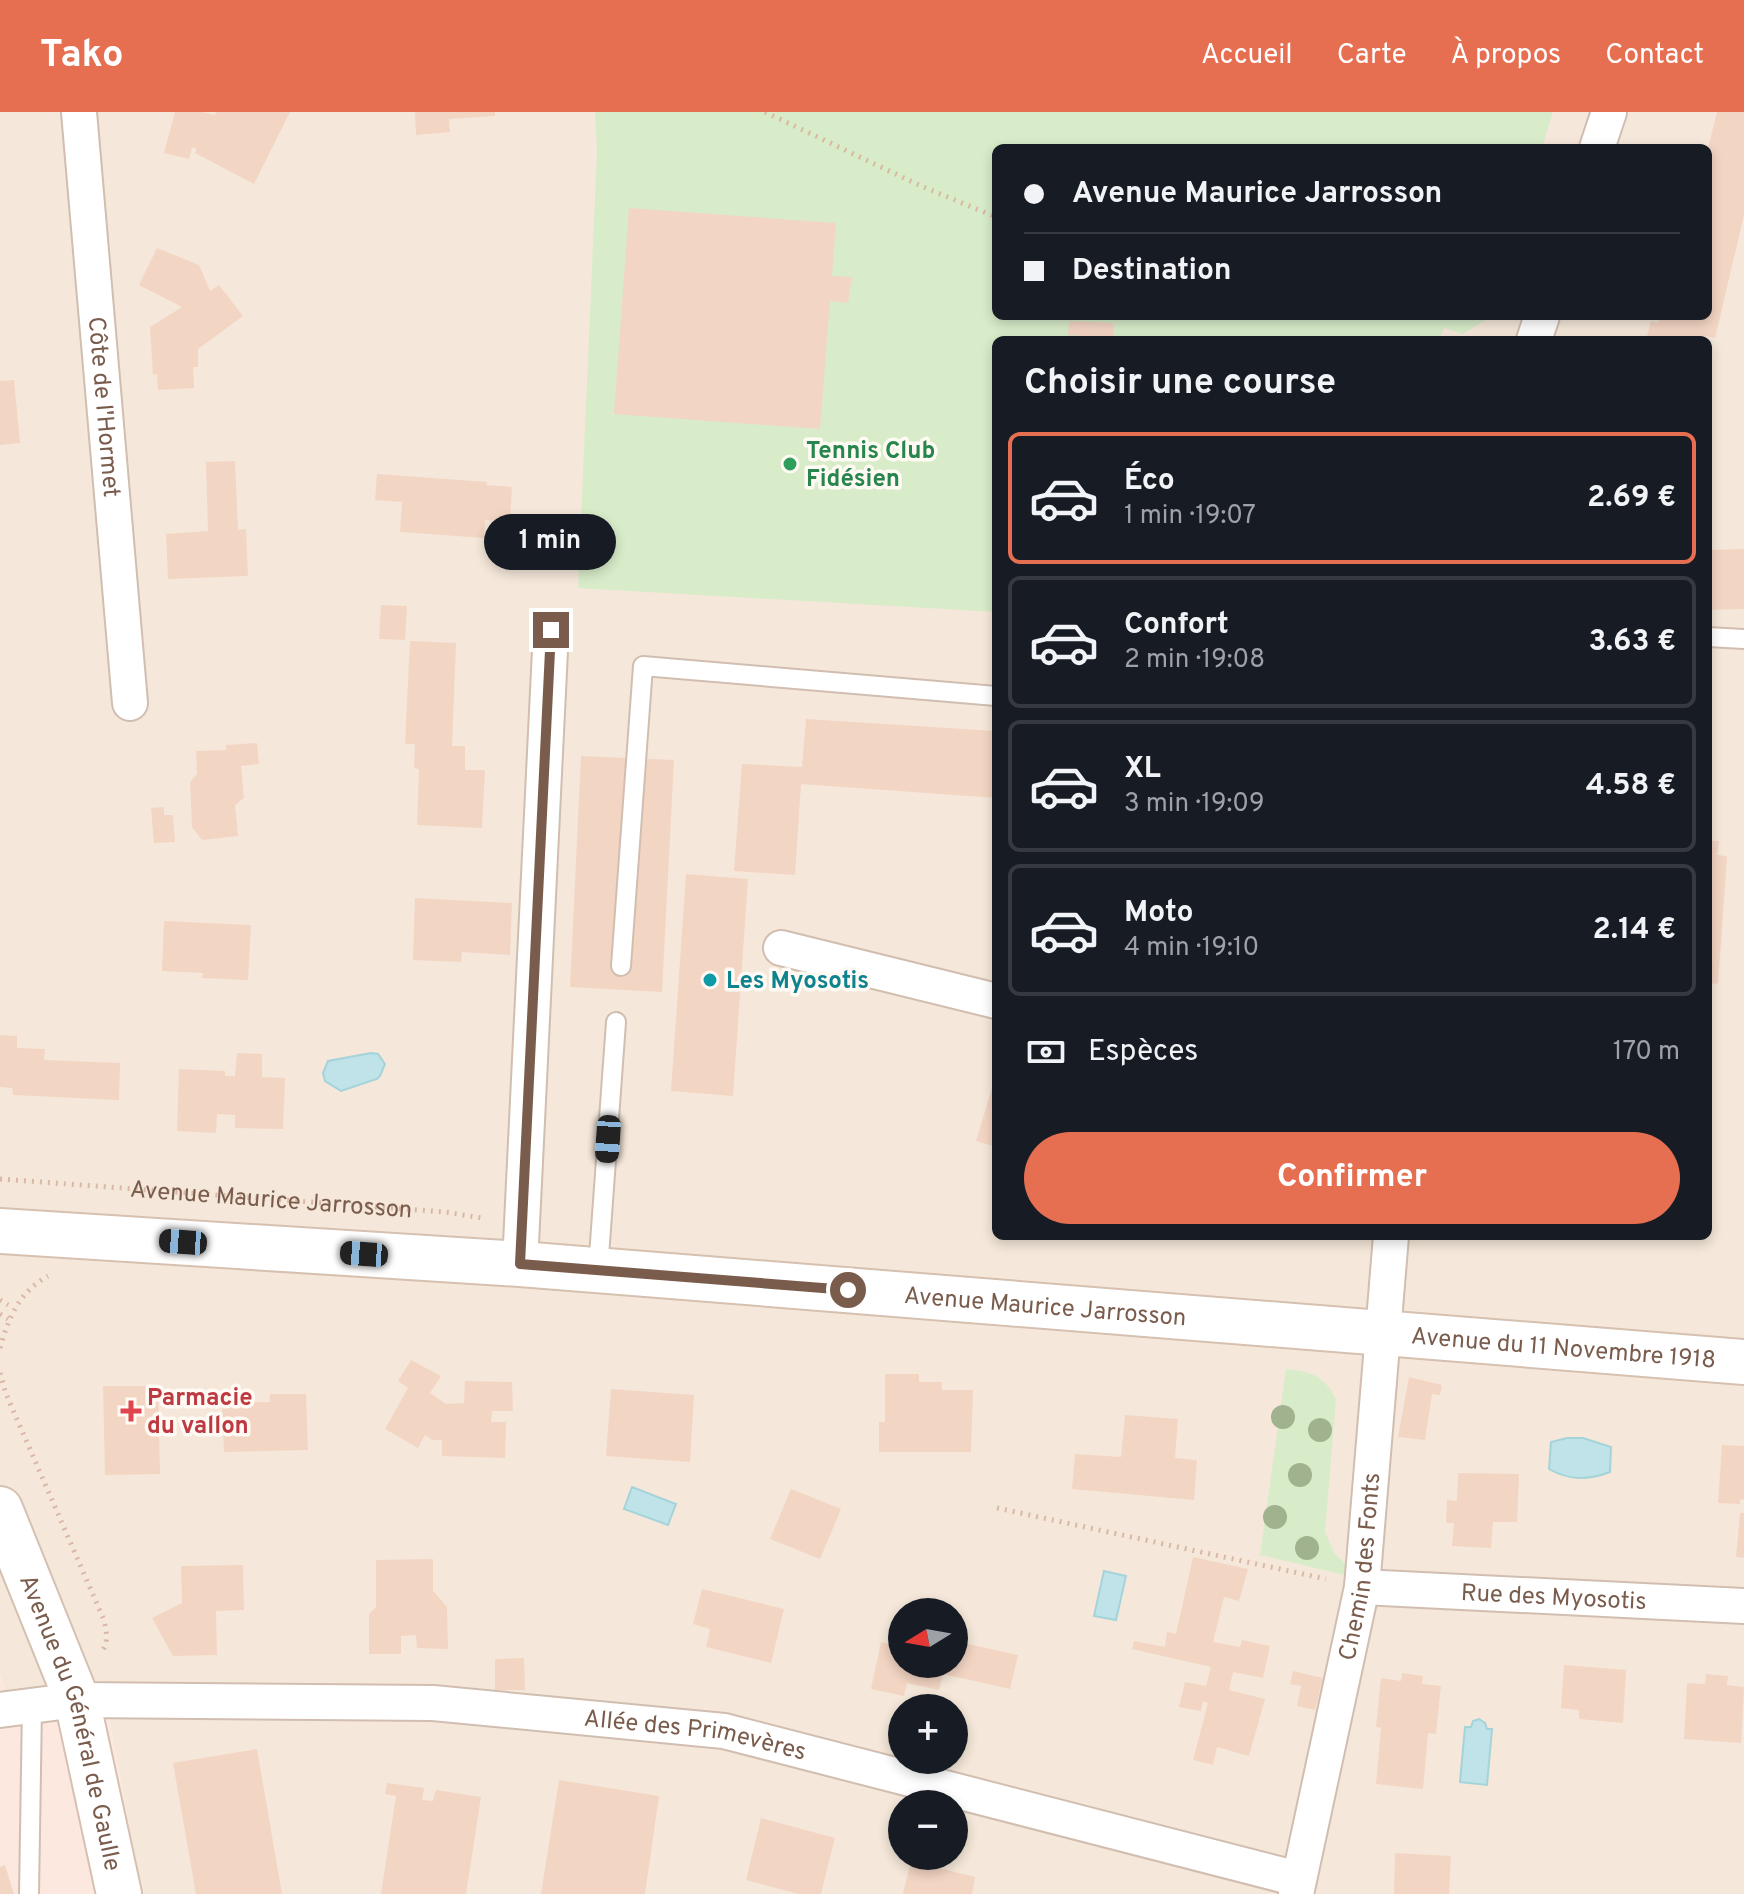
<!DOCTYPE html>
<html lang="fr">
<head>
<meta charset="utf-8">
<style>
  body { margin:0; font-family:Overpass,sans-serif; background:#242831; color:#f1f3f6; height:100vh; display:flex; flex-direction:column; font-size:30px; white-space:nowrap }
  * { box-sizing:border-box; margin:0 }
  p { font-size:26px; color:#9ea1a6 }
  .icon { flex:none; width:44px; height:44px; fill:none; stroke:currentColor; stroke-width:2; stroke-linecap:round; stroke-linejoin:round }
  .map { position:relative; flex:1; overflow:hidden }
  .drawer { position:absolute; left:992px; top:224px; width:720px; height:904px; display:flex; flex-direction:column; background:#171b24; border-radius:12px; box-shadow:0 4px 12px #0003 }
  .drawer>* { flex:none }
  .top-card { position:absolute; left:992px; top:32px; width:720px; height:176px; border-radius:12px; box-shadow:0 4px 12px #0003; display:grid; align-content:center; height:176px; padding:0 32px; background:#171b24 }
  .needle { width:52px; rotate:259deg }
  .controls { position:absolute; left:888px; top:1486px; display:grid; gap:16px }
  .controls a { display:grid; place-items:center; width:80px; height:80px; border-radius:50%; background:#171b24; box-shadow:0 4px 12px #0003; font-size:40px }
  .end { position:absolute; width:36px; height:36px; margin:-18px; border:10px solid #7a5c4d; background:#fff; box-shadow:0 0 0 4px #fff }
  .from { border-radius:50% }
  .bubble { position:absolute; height:56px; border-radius:28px; background:#171b24; box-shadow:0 4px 12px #0003; font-size:26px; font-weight:700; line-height:56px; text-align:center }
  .car { position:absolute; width:24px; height:48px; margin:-24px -12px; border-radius:10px; box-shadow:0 0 6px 2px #0007; background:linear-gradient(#222 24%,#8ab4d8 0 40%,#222 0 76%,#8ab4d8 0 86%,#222 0) }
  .top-card b { display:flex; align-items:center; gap:28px; height:76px; font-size:30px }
  .top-card b+b { border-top:2px solid #363941 }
  .top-card i { width:20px; height:20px; background:#f1f3f6 }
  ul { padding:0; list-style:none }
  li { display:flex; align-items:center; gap:24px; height:132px; margin:0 16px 12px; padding:0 16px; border:4px solid #363941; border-radius:12px }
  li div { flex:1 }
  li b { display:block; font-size:30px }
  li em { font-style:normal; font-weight:700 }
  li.on { border-color:#e76f51 }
  li>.icon { width:72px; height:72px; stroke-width:1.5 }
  h2 { padding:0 32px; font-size:36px; line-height:96px }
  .pay { display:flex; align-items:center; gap:20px; height:88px; padding:0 32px; font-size:30px }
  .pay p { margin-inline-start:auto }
  .primary-button { display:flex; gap:16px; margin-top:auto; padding:16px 32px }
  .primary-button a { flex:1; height:92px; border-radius:48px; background:#e76f51; color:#fff; font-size:32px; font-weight:700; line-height:92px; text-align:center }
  header { display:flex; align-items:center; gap:48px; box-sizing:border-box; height:112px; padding:0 40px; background:#e76f51; color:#fff }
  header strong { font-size:38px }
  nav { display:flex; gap:44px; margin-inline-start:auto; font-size:28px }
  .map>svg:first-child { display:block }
  .residential { fill:#f5e8da; fill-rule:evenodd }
  .commercial { fill:#fde8e0 }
  .green { fill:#d8ecc9 }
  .water { fill:#bfe3e8; stroke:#a5d3da; stroke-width:2 }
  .building { fill:#f3d5c3 }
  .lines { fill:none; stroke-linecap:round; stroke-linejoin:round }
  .lane-casing { stroke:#d1beb0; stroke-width:22 }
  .street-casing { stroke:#d1beb0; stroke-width:38 }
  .secondary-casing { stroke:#d6c0b0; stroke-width:48 }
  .path { stroke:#d9b8a5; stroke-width:5; stroke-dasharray:2 6; stroke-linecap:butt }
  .lane { stroke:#fff; stroke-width:18 }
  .street { stroke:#fff; stroke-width:34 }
  .secondary { stroke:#fff; stroke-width:44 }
  .tree { fill:#a0b28e }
  .route { stroke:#7a5c4d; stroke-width:10 }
  .leisure-dot { fill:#2e9e5b; stroke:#fffaf3; stroke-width:3 }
  .culture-dot { fill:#0f9aa8; stroke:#fffaf3; stroke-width:3 }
  .health-dot { fill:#e0444e; stroke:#fffaf3; stroke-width:3 }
  .labels { text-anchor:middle; stroke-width:7; stroke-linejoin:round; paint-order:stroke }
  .street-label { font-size:24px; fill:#7a5c4d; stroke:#fffaf3 }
  .leisure-label { font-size:24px; font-weight:bold; fill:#27864d; stroke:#fffaf3; text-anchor:start }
  .culture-label { font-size:24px; font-weight:bold; fill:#0d838f; stroke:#fffaf3; text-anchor:start }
  .health-label { font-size:24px; font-weight:bold; fill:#be3a42; stroke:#fffaf3; text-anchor:start }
</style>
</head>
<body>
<header>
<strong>Tako</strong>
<nav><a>Accueil</a><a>Carte</a><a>À propos</a><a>Contact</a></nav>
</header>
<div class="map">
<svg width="1744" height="1782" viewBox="0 0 1744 1782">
  <rect width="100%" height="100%" fill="#fdf6ec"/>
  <path class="residential" d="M0 0H1744V1782H141L107 1595 9 1588 0 1564ZM996 36H1708V204H996ZM996 228H1708V1124H996ZM902 1500H954V1552H902ZM902 1596H954V1648H902ZM902 1692H954V1744H902Z"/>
  <polygon class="commercial" points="0,1564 9,1588 107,1595 141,1782 0,1782"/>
  <g class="green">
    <polygon points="595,0 1553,0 1542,36 996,36 996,204 1487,204 1485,208 1463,222 1444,216 1438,228 996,228 996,500 578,476 597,40"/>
    <path d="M1286 1257C1310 1259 1325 1264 1336 1287L1325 1420 1335 1442 1346 1452 1345 1463 1260 1443Z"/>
  </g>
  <g class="water">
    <polygon points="371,941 378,942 385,952 380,964 377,967 341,979 325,969 323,961 328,949"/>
    <path d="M1567 1326H1583L1611 1335 1610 1360C1589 1368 1570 1369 1549 1357L1551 1330Z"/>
    <polygon points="632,1375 676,1392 668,1413 624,1397"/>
    <polygon points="1104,1459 1126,1464 1116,1508 1094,1504"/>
    <polygon points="1479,1607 1485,1611 1487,1617 1492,1617 1487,1673 1460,1670 1465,1615 1471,1615 1473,1609"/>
  </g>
  <g class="building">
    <polygon points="175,0 202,0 215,3 216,0 290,0 254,72 195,41 197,37 192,35 189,47 164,41"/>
    <polygon points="415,0 495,0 495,4 449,7 450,20 416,23"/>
    <polygon points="1717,0 1744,0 1744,103 1715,226 1706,224 1705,228 1646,228 1651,209 1658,211 1660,204 1708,204 1708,36"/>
    <polygon points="629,96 836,111 832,164 852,165 848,191 830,189 820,317 614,302"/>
    <polygon points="157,136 199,153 210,179 219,173 243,204 198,237 198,255 193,255 194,276 158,278 157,262 153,263 150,215 182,195 139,173"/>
    <polygon points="1069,209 1114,211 1113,226 1068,223"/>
    <polygon points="14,268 20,331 0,333 0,269"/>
    <polygon points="235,349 238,418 246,417 248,464 168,467 166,422 208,419 206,350"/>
    <polygon points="377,362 487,370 486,373 512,375 510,410 485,408 484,426 400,420 402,390 375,388"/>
    <polygon points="1744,437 1744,497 1708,498 1708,438"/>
    <polygon points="381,493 407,494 405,528 379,527"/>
    <polygon points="410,529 456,531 452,634 465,634 465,658 485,658 482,716 417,713 419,657 414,656 415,632 405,632"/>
    <polygon points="806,607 996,619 996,686 801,672 795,763 734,759 742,652 802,655"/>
    <polygon points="257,631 259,652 241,654 244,686 235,693 238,724 202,728 192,715 190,670 197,662 196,639 226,638 226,633"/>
    <polygon points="581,644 674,648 662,880 570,875"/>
    <polygon points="164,695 164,703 173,703 175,730 154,731 151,696"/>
    <polygon points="1708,729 1719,729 1717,743 1727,744 1718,872 1708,871"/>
    <polygon points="686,762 748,767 733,984 671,979"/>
    <polygon points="415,786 512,791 510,843 462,840 461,850 413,848"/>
    <polygon points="164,809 251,813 248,868 202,866 203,861 162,859"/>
    <polygon points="0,923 17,924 17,936 45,937 44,948 120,951 119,988 13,983 12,976 0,975"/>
    <polygon points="237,941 262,942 262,965 285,966 283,1017 235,1016 235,1003 217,1002 216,1021 177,1019 179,957 225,959 225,964 235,964"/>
    <polygon points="995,966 996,966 996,1035 976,1029"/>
    <polygon points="411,1248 441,1264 430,1281 446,1292 464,1291 465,1269 512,1270 513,1299 492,1299 491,1310 506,1310 505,1346 442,1344 442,1328 432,1328 425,1323 418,1336 385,1317 408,1276 398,1269"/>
    <polygon points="885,1262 919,1262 919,1270 942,1270 942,1278 973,1278 971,1340 879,1340 879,1310 885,1310"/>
    <polygon points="1409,1265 1442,1273 1440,1283 1432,1282 1425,1328 1398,1325"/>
    <polygon points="103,1274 158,1274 160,1362 105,1363"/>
    <polygon points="611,1277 694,1283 690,1350 606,1344"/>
    <polygon points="270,1282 306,1282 308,1338 224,1340 222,1291 270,1290"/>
    <polygon points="1125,1303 1178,1307 1175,1346 1197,1348 1194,1388 1072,1377 1075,1342 1121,1345"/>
    <polygon points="1722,1333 1744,1334 1744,1388 1740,1387 1740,1392 1718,1391"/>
    <polygon points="1458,1361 1519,1362 1517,1410 1493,1410 1491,1436 1452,1434 1454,1411 1446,1411 1447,1388 1457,1389"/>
    <polygon points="791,1377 841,1397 820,1447 770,1427"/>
    <polygon points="1740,1401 1744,1401 1744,1446 1736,1445"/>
    <polygon points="1193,1445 1248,1457 1239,1489 1224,1485 1213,1530 1240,1535 1242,1528 1270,1534 1263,1566 1233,1560 1229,1578 1265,1587 1249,1644 1217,1635 1213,1653 1193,1648 1208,1591 1203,1589 1201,1599 1179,1595 1185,1570 1206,1574 1211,1555 1132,1537 1134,1529 1165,1535 1167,1520 1176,1522"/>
    <polygon points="433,1447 433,1479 447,1495 448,1537 417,1536 416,1523 401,1524 401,1542 369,1542 369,1502 376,1495 376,1448"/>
    <polygon points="243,1453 244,1498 216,1499 217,1543 173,1544 152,1506 182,1491 181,1454"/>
    <polygon points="702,1477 784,1497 771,1551 706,1535 710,1517 693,1512"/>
    <polygon points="954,1529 1018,1543 1010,1577 943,1562 939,1578 907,1571 904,1584 871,1577 881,1530 902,1535 902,1552 954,1552"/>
    <polygon points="524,1546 525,1578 495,1578 495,1547"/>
    <polygon points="1564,1553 1626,1558 1623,1611 1579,1607 1579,1598 1561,1596"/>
    <polygon points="1293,1559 1323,1566 1315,1598 1297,1594 1301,1574 1290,1572"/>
    <polygon points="1402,1561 1423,1564 1422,1572 1441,1574 1436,1622 1428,1621 1423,1677 1376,1672 1381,1616 1376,1615 1381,1566 1401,1569"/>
    <polygon points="1706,1562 1728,1564 1727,1573 1744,1575 1741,1631 1684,1627 1687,1571 1705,1572"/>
    <polygon points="257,1637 282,1782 196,1782 173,1651"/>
    <polygon points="559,1668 659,1684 645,1782 541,1782"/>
    <polygon points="387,1671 424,1676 422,1688 433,1689 436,1678 481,1685 466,1782 381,1782 396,1684 385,1682"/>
    <polygon points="761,1706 835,1726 821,1782 798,1782 746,1768"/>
    <polygon points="1395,1741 1451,1744 1449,1782 1394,1782"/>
    <polygon points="911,1749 975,1765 972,1782 903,1782"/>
    <polygon points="5,1753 14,1782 0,1782 0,1755"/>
  </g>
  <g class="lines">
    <defs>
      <g id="lane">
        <polyline points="1708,525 1744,527"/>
        <polyline points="621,854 643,554 996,584"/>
        <polyline points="598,1158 616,910"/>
        <polyline points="29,1782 32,1595"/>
      </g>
      <g id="street">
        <path id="s2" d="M79 0 130 591"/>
        <polyline points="1597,36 1609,0"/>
        <polyline points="1534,228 1542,204"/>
        <polyline points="781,836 996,889"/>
        <polyline points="520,1152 551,518"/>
        <path id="s3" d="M1362 1475 1744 1494"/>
        <path id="s4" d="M0 1598 77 1588 433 1591 724 1619 1298 1767"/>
        <path id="s5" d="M1296 1782 1362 1475 1391 1124"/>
      </g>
      <g id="secondary">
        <path id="s6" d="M0 1119 520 1152 1744 1250"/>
        <path id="s7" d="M0 1397 77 1588 119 1782"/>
      </g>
    </defs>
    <use href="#lane" class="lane-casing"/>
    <use href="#street" class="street-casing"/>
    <use href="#secondary" class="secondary-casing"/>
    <g class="path">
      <polyline points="765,0 921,74 996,105"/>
      <path id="s1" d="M0 1067 445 1100 482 1106"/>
      <polyline points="0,1188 8,1193"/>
      <polyline points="0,1202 8,1207"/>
      <path d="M0 1236C9 1205 19 1180 48 1164"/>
      <path d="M0 1261 6 1282 104 1508C107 1522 109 1531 100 1542"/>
      <polyline points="997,1396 1326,1467"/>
    </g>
    <use href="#lane" class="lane"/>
    <use href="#street" class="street"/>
    <use href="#secondary" class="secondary"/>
  </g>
  <g class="tree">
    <circle cx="1283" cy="1305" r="12"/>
    <circle cx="1320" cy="1318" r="12"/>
    <circle cx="1300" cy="1363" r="12"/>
    <circle cx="1275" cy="1405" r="12"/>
    <circle cx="1307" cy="1436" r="12"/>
  </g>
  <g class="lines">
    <polyline class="route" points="551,518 520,1152 848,1178"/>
  </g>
  <circle class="leisure-dot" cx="790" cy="352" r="8"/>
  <circle class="culture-dot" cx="710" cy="868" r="8"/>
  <path class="health-dot" d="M127 1287h8v8h8v8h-8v8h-8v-8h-8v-8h8z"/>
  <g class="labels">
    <g class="street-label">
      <text dy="8" stroke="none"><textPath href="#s2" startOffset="296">Côte de l'Hormet</textPath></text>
      <text dy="8" stroke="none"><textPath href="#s1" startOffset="272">Avenue Maurice Jarrosson</textPath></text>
      <text dy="8" stroke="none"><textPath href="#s6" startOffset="1048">Avenue Maurice Jarrosson</textPath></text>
      <text dy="8" stroke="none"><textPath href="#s6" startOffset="1568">Avenue du 11 Novembre 1918</textPath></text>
      <text dy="8" stroke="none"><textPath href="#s5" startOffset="334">Chemin des Fonts</textPath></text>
      <text dy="8" stroke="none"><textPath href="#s3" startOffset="192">Rue des Myosotis</textPath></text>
      <text dy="8" stroke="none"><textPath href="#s7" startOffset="226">Avenue du Général de Gaulle</textPath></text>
      <text dy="8" stroke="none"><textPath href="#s4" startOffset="698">Allée des Primevères</textPath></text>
    </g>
    <g class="leisure-label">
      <text x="806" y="346">Tennis Club<tspan x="806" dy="28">Fidésien</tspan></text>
    </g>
    <g class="culture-label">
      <text x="726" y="876">Les Myosotis</text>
    </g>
    <g class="health-label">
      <text x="147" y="1293">Parmacie<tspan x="147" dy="28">du vallon</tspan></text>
    </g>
  </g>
</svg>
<div class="controls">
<a><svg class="needle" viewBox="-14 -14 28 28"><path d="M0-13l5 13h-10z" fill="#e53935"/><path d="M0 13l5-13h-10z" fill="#9ea1a6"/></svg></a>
<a>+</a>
<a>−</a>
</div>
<i class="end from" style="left:848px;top:1178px"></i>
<i class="end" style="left:551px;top:518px"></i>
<div class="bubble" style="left:484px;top:402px;width:132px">1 min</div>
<i class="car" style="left:608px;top:1027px;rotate:184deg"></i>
<i class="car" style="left:183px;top:1130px;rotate:274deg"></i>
<i class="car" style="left:364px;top:1142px;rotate:274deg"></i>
<div class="top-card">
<b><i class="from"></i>Avenue Maurice Jarrosson</b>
<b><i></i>Destination</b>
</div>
<section class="drawer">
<h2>Choisir une course</h2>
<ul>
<li class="on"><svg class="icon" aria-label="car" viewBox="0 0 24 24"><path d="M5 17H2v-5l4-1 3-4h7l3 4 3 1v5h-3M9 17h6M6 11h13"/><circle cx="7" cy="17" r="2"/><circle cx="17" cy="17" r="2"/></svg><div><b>Éco</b><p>1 min · 19:07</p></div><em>2.69 €</em></li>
<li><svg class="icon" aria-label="car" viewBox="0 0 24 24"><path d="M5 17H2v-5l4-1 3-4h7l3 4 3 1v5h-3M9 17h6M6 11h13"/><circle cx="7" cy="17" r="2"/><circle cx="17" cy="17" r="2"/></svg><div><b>Confort</b><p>2 min · 19:08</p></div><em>3.63 €</em></li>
<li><svg class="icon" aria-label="car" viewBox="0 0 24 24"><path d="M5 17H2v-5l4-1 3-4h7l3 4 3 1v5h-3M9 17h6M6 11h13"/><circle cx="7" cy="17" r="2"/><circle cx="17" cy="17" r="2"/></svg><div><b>XL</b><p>3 min · 19:09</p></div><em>4.58 €</em></li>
<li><svg class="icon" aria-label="car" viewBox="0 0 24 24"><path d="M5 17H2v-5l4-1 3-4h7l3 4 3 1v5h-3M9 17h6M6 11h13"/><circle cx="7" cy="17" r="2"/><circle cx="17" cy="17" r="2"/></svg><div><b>Moto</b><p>4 min · 19:10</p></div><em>2.14 €</em></li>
</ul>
<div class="pay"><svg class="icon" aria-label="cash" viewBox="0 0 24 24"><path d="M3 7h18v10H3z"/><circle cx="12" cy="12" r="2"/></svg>Espèces<p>170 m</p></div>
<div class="primary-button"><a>Confirmer</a></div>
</section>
</div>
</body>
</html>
